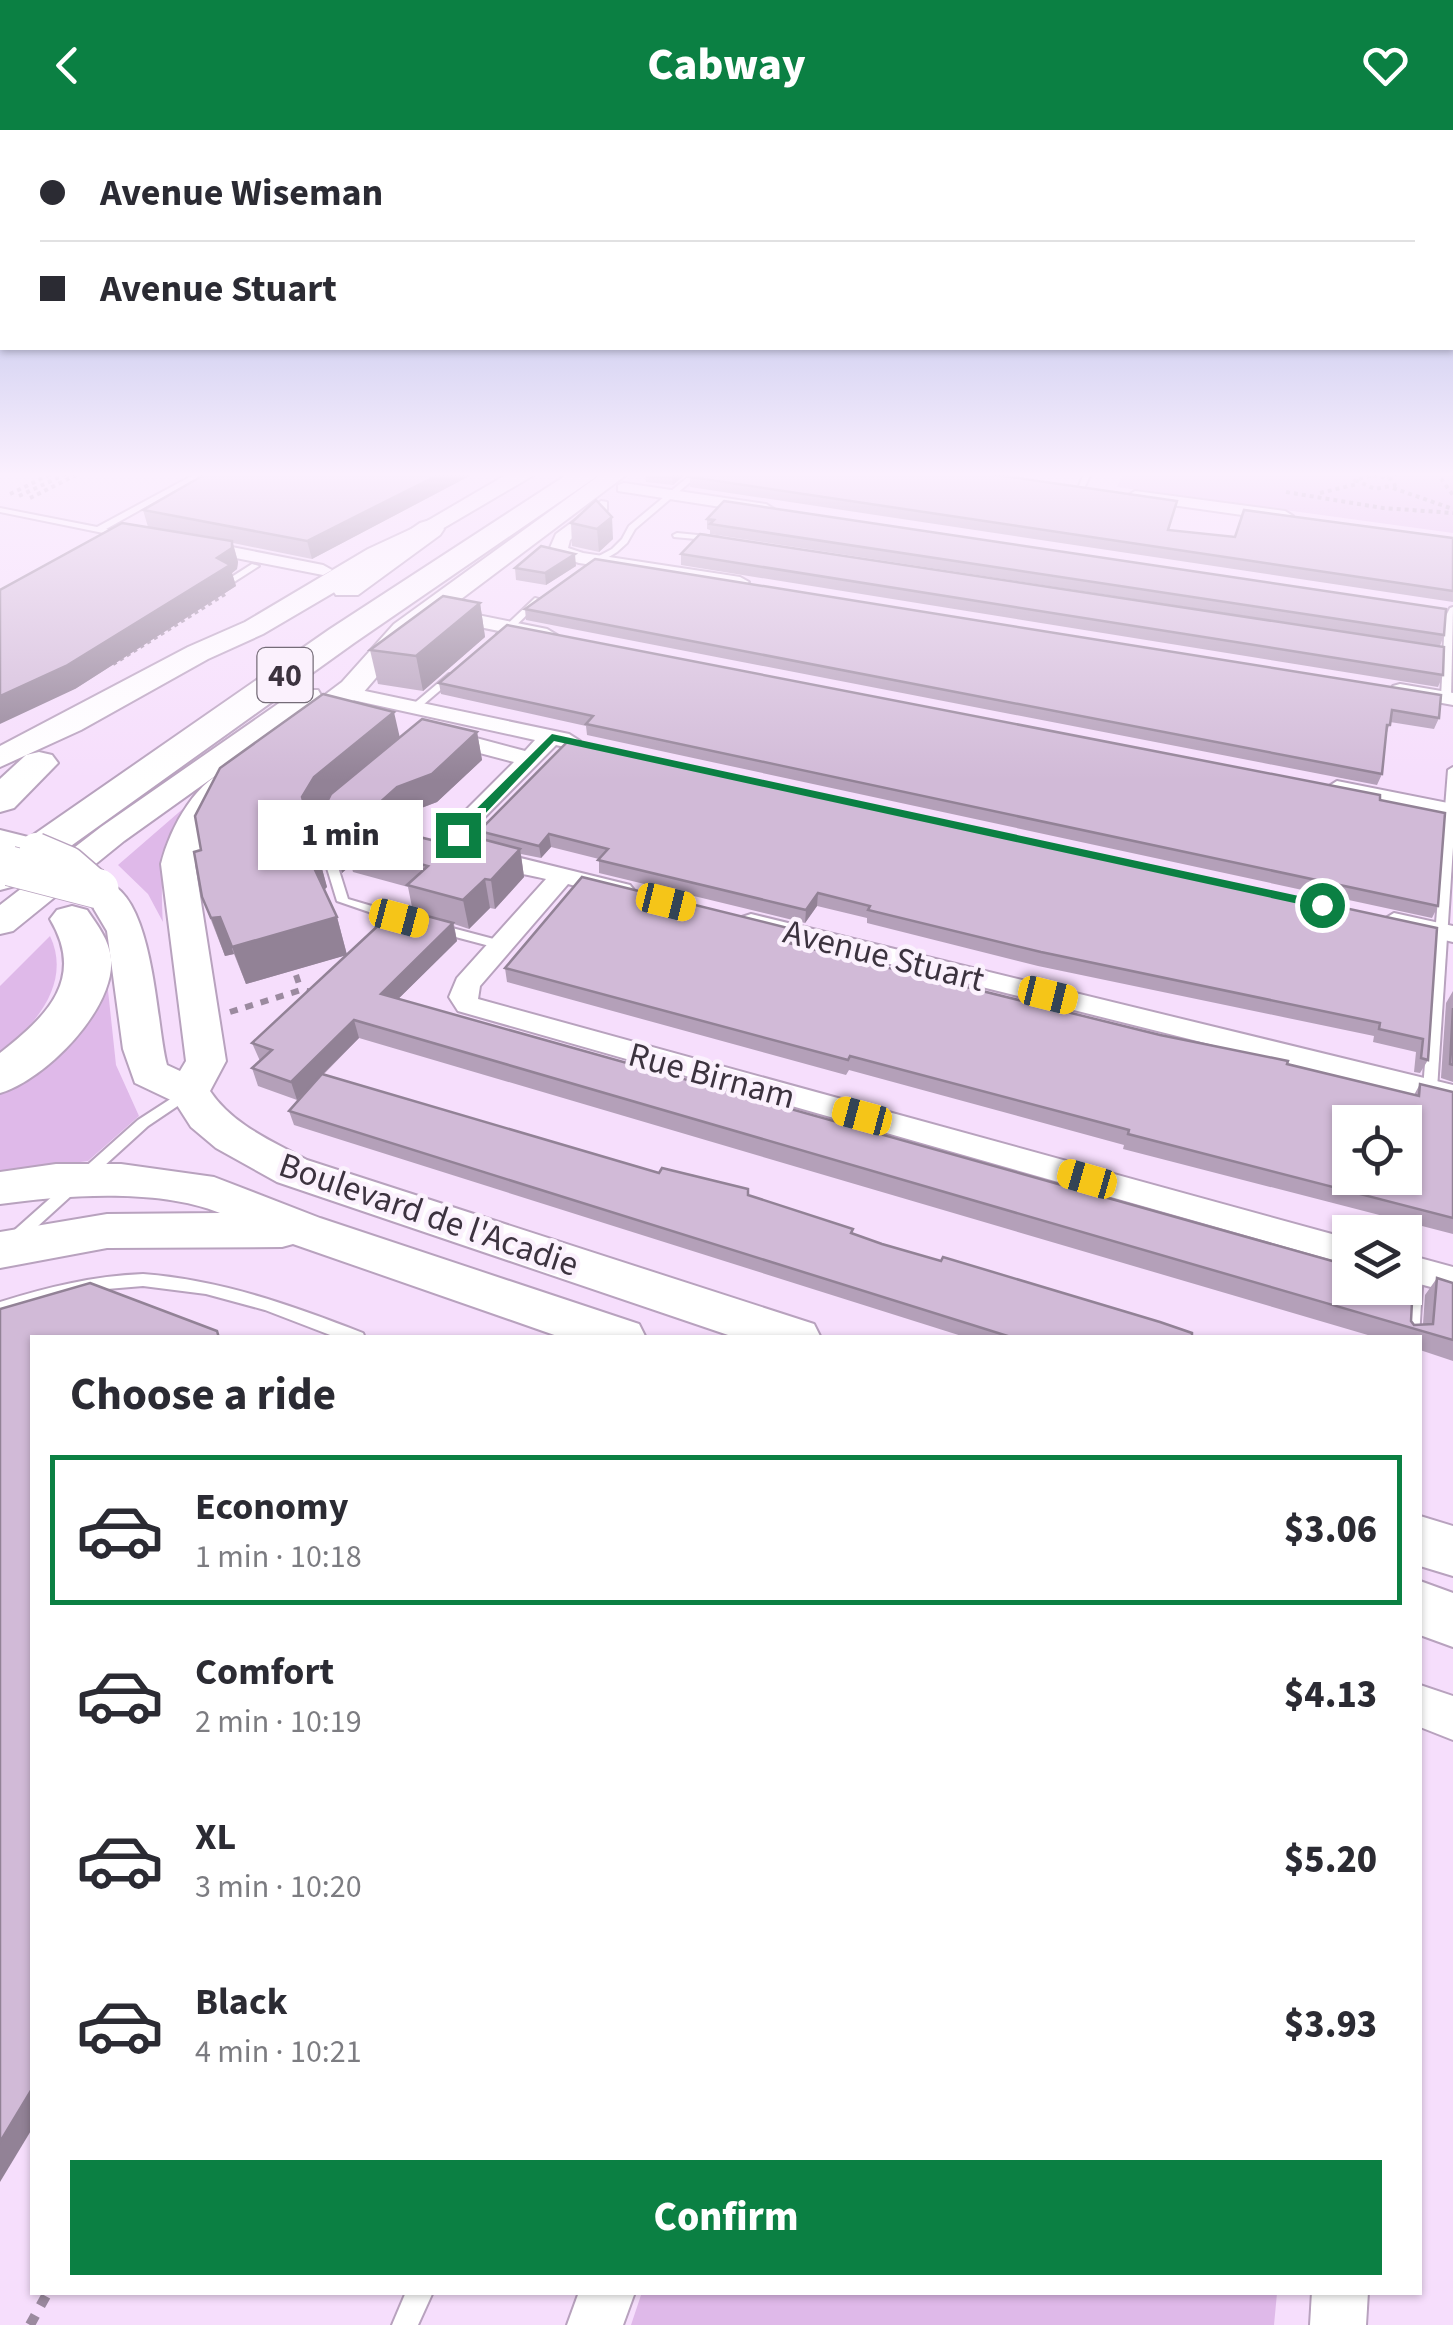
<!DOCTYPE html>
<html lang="en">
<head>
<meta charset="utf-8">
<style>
  body { margin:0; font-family:"Source Sans 3",sans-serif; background:#f2f2f3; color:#2b2b33; height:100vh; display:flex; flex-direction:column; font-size:38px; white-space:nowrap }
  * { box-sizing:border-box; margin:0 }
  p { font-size:32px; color:#7c7c81 }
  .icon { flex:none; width:55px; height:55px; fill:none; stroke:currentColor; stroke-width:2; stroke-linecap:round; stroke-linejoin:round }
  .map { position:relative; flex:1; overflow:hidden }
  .details { position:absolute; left:30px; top:1205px; width:1392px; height:960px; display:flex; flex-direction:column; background:#fff; border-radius:0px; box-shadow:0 2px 8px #0004 }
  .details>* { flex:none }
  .hud { position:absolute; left:0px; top:0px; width:1455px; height:220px; box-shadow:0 2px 8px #0004; display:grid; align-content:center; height:220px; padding:0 40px; background:#fff }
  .fabs { position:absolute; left:1332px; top:975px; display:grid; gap:20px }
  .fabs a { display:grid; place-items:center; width:90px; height:90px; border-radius:0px; background:#fff; box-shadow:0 2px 8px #0004; font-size:50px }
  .end { position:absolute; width:45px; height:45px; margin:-22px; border:12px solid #0b8043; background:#fff; box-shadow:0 0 0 5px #fff }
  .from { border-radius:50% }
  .bubble { position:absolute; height:70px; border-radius:0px; background:#fff; box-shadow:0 2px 8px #0004; font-size:32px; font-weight:800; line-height:70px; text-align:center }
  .car { position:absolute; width:30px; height:60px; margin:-30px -15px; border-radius:12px; box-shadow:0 0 8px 2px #0007; background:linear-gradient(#f5c518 24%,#345 0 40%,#f5c518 0 76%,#345 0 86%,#f5c518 0) }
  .hud b { display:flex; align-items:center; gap:35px; height:95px; font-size:38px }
  .hud b+b { border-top:2px solid #e1e1e2 }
  .hud i { width:25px; height:25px; background:#2b2b33 }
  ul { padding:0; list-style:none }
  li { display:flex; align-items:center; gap:30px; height:150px; margin:0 20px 15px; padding:0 20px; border:5px solid transparent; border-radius:0px }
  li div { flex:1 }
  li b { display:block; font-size:38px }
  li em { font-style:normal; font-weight:800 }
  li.current { border-color:#0b8043 }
  li>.icon { width:90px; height:90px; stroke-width:1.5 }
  h2 { padding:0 40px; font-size:45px; line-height:120px }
  .primary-button { display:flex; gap:20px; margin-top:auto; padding:20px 40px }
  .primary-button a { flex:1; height:115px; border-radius:0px; background:#0b8043; color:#fff; font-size:40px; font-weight:800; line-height:115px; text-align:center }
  header { display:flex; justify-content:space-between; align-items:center; height:130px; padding:0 40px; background:#0b8043; color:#fff; font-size:45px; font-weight:800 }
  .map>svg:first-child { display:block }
  .green { fill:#dfb9e9 }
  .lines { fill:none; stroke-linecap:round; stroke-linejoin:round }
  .lane-casing { stroke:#b8a2be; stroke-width:4 }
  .street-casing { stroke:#b8a2be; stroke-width:4 }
  .secondary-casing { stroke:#b8a2be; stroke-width:4 }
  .highway-casing { stroke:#b8a2be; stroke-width:4 }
  .path-far2 { stroke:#9b8a9f; stroke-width:4; stroke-dasharray:4 4; stroke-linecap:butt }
  .path-far1 { stroke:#9b8a9f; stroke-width:6; stroke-dasharray:8 8; stroke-linecap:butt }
  .path { stroke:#9b8a9f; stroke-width:10; stroke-dasharray:11 11; stroke-linecap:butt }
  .lane { fill:#fff; fill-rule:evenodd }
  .street { fill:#fff; fill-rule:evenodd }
  .secondary { fill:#fff; fill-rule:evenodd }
  .highway { fill:#fff; fill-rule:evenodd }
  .secondary-bridge-casing { stroke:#b8a2be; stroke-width:35; stroke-linecap:butt }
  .highway-bridge-casing { stroke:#b8a2be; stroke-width:41; stroke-linecap:butt }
  .secondary-bridge { stroke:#fff; stroke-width:32 }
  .highway-bridge { stroke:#fff; stroke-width:39 }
  .wall { fill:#b4a0b9; fill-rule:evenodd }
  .shaded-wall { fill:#928296 }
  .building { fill:#d1bad7; stroke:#928296; stroke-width:2.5; fill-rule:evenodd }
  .route { fill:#0b8043 }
  .labels { text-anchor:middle; stroke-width:9; stroke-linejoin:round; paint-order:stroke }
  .shield { fill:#fbf1fd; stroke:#756c78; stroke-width:2.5 }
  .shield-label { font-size:32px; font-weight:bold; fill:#3c333f }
  .street-label { font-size:35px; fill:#3c333f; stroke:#fbf1fd }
</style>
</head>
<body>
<header><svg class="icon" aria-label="back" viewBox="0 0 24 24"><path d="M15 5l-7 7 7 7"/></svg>Cabway<svg class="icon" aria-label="heart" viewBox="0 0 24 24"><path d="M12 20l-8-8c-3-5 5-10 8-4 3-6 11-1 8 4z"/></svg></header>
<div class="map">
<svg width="1453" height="2195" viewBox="0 0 1453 2195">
  <rect width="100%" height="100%" fill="#f6defc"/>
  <g class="green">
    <polygon points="1124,342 1453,342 1453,403 1117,357"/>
    <path d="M200 664C162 711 160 732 163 792L148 764 118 735Z"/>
    <path d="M50 806C72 852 36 896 0 922V856Z"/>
    <polygon points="107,851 116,935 139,986 88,1031 0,1043 0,962"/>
    <polygon points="642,2162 1277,2162 1277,2163 1274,2195 631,2195"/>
  </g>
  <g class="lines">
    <defs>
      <g id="lane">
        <polygon points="199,342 208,342 106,399 126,403 127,405 123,407 0,382 0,378 97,397"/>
        <polygon points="694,342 702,342 635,399 627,413 617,422 592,437 586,437 586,433 612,419 622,409 629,396"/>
        <polygon points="1085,342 1092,342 1083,360 1077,360"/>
        <polygon points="677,403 718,407 722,409 718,411 674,407 673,405"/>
        <polygon points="252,434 259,436 234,452 227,450"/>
        <polygon points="535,468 542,470 503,508 497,508 497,504"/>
        <polygon points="1453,477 1451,568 1446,571 1441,568 1445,488 1450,478"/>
        <polygon points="449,544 457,546 417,580 411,580 411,576"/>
        <polygon points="1453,637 1453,717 1437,959 1430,964 1423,959 1448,640"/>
        <polygon points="343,674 348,677 327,702 348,769 409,787 409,793 401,793 337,771 316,702 339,675"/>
        <polygon points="437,794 505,812 507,815 501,819 433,801 433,795"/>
        <polygon points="189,957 196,962 194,965 148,996 5,1126 0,1128 0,1113 138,990"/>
        <polygon points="1415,1134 1420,1136 1423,1140 1419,1208 1403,1208 1407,1140 1410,1136"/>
        <path d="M143 1144C221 1150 291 1175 363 1203L365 1208H338L265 1180 206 1164 143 1156 83 1161 0 1184V1172C48 1157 93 1146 143 1144Z"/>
        <polygon points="406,2162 433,2162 418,2195 392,2195"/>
      </g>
      <g id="street">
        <polygon points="624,353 766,374 774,379 766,384 618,361 618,355"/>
        <polygon points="1135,361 1285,381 1293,386 1285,391 1129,369 1127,366"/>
        <polygon points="601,371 607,372 607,380 570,410 568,418 583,423 740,447 749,452 740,457 579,433 552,424 549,420 556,404"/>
        <polygon points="191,409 323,435 332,440 323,445 185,418 185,410"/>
        <polygon points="438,477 547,499 557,505 547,511 431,487 429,483"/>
        <polygon points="1400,554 1453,563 1453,575 1393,564 1390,560 1393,556"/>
        <path d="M346 557 569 604 580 611 569 618 556 615 473 699 471 711 480 718 630 755 634 760 621 768 568 754 480 856 478 869 1350 1109V1135L458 881 449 867 457 848 546 749C515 741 467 739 446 713L454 692 514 632 438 612 435 607 446 600 525 621 535 610 339 567 336 563Z"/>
        <polygon points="1337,651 1453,674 1453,688 1329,663 1326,658"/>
        <polygon points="1394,783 1453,796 1453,812 1385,796 1381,791"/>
        <polygon points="751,784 1453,955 1453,975 742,797 738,792 742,787"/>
        <polygon points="1405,1124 1453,1137 1453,1163 1405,1150"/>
        <polygon points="1420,1555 1453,1566 1453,1610 1420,1597"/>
        <polygon points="579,2162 635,2162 623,2195 567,2195"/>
        <polygon points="1312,2162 1368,2162 1366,2195 1310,2195"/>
      </g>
      <g id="secondary">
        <polygon points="511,342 539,342 263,504 208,529 81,600 0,637 0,616 188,517 245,492 368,419 422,394"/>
        <polygon points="604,342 630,342 412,506 362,564 302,610 280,610 276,604 278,601 124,711 13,801 0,804 0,775 101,697 298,560 318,560 322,567 342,552 394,494"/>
        <path d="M236 637 247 639 252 646 213 687 195 734 226 931 210 961C233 995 272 1011 307 1030L814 1194 821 1208H737L277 1052 216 1018 191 997 175 972 135 953 123 919 107 801 82 759 87 752C155 735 155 895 167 935L180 941 186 931 161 734C170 698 197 646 236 637Z"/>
        <polygon points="0,700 48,712 53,719 48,726 36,729 0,720"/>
        <path d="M56 1034H121L214 1047 320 1088 639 1194 646 1208H563L293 1114 282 1117 107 1118 0 1138V1102L107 1084 220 1083C159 1058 64 1065 0 1074V1042Z"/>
        <polygon points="1420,1386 1453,1396 1453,1446 1420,1436"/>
        <polygon points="1420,1451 1453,1463 1453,1517 1420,1505"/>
      </g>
      <g id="highway">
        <polygon points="571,342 603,342 354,513 15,756 0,760 0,728 330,499"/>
        <polygon points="430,390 440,393 444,399 440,405 358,465 336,465 331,458 336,451 420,393"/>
        <polygon points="39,622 52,625 58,633 14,678 0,682 0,649 26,625"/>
        <path d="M72 776 87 780C98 796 109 810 111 829 115 879 45 950 0 963V923C47 886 86 849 50 789L57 780Z"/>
      </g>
    </defs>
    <use href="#lane" class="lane-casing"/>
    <use href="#street" class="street-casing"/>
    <use href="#secondary" class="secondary-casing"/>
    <use href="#highway" class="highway-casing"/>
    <g class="path-far2">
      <polyline points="1436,342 1453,365"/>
      <polygon points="1373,345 1391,349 1395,355 1375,359 1355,350"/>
      <polyline points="1387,347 1405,342"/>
      <polyline points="1393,358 1453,379"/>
      <polyline points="1286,362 1383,378 1453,383"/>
      <polyline points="1320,363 1357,354"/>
      <polyline points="10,364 55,342"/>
      <polyline points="19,366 70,342"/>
      <polyline points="30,368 82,342"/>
      <polyline points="113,534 225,464"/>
    </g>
    <g class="path-far1">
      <polyline points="296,845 301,860"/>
      <polyline points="230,882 301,860 314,862"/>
    </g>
    <polyline class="path" points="30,2195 48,2162"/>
    <use href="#lane" class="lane"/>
    <use href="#street" class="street"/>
    <use href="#secondary" class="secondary"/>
    <use href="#highway" class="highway"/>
    <defs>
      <polyline id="secondary-bridge" points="36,719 69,733 99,759"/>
      <polyline id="highway-bridge" points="10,736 99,759"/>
    </defs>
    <use href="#secondary-bridge" class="secondary-bridge-casing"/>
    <use href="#highway-bridge" class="highway-bridge-casing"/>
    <use href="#secondary-bridge" class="secondary-bridge"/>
    <use href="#highway-bridge" class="highway-bridge"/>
  </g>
  <g class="wall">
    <polygon points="209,342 477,342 312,429 233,413 238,432 237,439 232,443 236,456 75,559 148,397 143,380"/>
    <polygon points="645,342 688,342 673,355 646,352"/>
    <polygon points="690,347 1235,407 1453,408 1453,472 690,357"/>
    <polygon points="596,370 613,409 599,422 572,416 571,393"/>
    <polygon points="707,389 1444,505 1440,516 710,404 710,400 707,399"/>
    <polygon points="681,424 1443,545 1438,557 681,435"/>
    <polygon points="595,429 1439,588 1434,599 1390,592 1386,606 1382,644 1377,655 526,490 525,479"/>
    <polygon points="576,436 546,455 516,450 515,438"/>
    <polygon points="480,473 485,507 423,561 378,554 370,520"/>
    <polygon points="439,553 1380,670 1438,776 1432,788 587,605 586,596 441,564"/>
    <path d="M477 602 482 630 437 672 403 685 388 700 448 714 480 709 479 701 569 610 1437 798 1428 930 1420 943 1414 942 1416 922 1373 912 1374 906 1038 836 867 793V788L817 776 805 793 599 743V729L551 717 541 728 521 724 524 747 495 779 490 778 469 799 454 794 457 811 398 869 1411 1191 1414 1195 1423 1194 1425 1165 1437 1148 1453 1153V1231L1420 1220V1208H1378L359 908 323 945 659 1043 748 1065 853 1099 852 1103 882 1114 1192 1208H968L294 995 289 981 297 970 258 956 252 938 260 931 252 913 346 825 246 854 234 824 225 826 202 767 201 720 400 607ZM325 682 342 743 351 735 353 742 408 757 413 782 347 825 337 787 324 760 327 757 312 704Z"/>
    <polygon points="792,814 1160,905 1414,965 1420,954 1453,962 1453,1104 1123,1019 1124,1015 849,940 846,945 507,852 505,838"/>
    <polygon points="1453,861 1453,952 1441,948 1446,873"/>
  </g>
  <g class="shaded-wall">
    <polygon points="444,342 477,342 312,429 307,411"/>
    <polygon points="675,342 688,342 673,355 672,345"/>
    <polygon points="612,387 613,409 599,422 597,399"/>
    <polygon points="232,411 238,432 237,439 232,443 236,456 75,559 0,594 0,566 217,428"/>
    <polygon points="575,424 576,436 546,455 545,443"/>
    <polygon points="480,473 485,507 423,561 416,526"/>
    <polygon points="394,582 402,617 324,683 312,704 302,667 314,647"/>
    <polygon points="477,602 482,630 437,672 403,685 367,719 358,692 397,657"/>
    <polygon points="349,701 345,713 351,735 342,743 335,714"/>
    <polygon points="549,704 551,717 541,728 539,716"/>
    <polygon points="520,719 524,747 495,779 491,750"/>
    <polygon points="317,720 327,757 320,764 309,727"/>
    <polygon points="485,749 490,778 469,799 463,770"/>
    <polygon points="818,763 817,776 805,793 806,780"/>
    <polygon points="220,787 234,824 225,826 211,788"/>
    <polygon points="337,787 347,825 246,854 232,817"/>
    <polygon points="453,793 457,811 385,882 381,864"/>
    <polygon points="792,799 792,814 784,812"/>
    <polygon points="354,890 359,908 297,970 291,952"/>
    <polygon points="32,1959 32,1999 0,2052 0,2012"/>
  </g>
  <g class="building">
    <polygon points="209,342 444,342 307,411 143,380"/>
    <polygon points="695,342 977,342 1177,371 1168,400 1235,407 1244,380 1453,408 1453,461 690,347"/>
    <polygon points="596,370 612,387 597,399 571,393"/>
    <polygon points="724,371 1446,479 1444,505 710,394 714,390 707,389"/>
    <polygon points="122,393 232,411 232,418 217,428 230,435 66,536 0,566 0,460"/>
    <polygon points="700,404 1444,517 1443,545 681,424"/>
    <polygon points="541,416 575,424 545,443 515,438"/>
    <polygon points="595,429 1441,565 1439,588 1392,580 1390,595 1387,595 1382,644 525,479"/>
    <polygon points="443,466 480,473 416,526 370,520"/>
    <polygon points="507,495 1380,665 1380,670 1445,683 1438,776 586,594 593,586 439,553"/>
    <polygon points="323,564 394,582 314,647 302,667 317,720 309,727 337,787 232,817 220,787 211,788 202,767 194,722 201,720 195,686 220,638"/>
    <polygon points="422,589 477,602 432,644 397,657 358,692 448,714 459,703 520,719 491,750 485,749 463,770 407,755 428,736 345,713 349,701 335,714 324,678 331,664"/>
    <polygon points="569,610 1437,798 1428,930 1421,928 1423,909 1379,899 1380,893 1041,822 868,780 870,776 818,763 806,780 598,730 608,719 549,704 539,716 479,701"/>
    <path d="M582 747 792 799 784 812 1160 905 1288 931 1287 934 1419 966 1420 954 1453 962V1088L1128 1004 1129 1000 850 926 848 930 505 838ZM1350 992H1405V1048H1350Z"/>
    <polygon points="397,778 453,793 381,864 1350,1136 1350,1158 1405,1158 1405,1151 1413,1153 1411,1191 1414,1195 1433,1194 1437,1148 1453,1153 1453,1210 354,890 291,952 252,938 272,920 252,913"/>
    <polygon points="1453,878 1453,935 1450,934"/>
    <polygon points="322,944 659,1043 662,1038 748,1059 748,1065 853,1099 851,1103 882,1114 941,1131 943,1127 1160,1192 1192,1203 1192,1208 1014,1208 289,981"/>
    <polygon points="90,1153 217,1201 219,1208 32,1208 32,1959 0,2012 0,1179"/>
  </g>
  <linearGradient id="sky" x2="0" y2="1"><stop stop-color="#9ba8e0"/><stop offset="0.53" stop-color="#fbf0fe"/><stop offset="1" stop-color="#fbf0fe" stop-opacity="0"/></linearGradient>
  <rect width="1453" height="650" fill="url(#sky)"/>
  <polygon class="route" points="552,604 1322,771 1329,775 1322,779 554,611 462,708 453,708 453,702"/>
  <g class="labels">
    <rect class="shield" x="257.5" y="518" width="55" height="54" rx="8"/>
    <g class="shield-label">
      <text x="285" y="556">40</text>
    </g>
    <g class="street-label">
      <text transform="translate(884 825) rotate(14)" y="12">Avenue Stuart</text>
      <text transform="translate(712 945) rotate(15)" y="12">Rue Birnam</text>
      <text transform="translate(429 1084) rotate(19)" y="12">Boulevard de l'Acadie</text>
    </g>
  </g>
</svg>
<div class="fabs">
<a><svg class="icon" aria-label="locate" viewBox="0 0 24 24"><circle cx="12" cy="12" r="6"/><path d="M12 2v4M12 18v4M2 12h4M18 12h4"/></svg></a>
<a><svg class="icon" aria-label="layers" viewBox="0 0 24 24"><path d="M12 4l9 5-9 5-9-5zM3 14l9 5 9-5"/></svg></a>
</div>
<i class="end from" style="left:1322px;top:775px"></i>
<i class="end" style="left:458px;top:705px"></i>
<div class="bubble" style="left:258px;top:670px;width:165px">1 min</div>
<i class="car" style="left:666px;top:772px;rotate:104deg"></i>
<i class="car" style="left:399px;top:788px;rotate:105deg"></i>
<i class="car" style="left:1048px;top:865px;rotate:104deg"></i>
<i class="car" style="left:862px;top:986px;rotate:285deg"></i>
<i class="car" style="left:1087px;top:1049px;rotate:286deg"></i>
<div class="hud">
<b><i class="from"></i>Avenue Wiseman</b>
<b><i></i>Avenue Stuart</b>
</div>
<section class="details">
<h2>Choose a ride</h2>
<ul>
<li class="current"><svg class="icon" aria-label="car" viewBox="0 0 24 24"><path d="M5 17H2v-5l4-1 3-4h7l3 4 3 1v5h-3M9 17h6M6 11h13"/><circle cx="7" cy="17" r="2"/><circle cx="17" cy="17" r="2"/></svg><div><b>Economy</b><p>1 min · 10:18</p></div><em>$3.06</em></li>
<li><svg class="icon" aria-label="car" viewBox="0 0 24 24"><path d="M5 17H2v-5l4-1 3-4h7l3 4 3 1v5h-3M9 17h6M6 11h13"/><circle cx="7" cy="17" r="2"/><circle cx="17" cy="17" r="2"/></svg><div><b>Comfort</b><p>2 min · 10:19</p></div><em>$4.13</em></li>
<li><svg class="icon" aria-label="car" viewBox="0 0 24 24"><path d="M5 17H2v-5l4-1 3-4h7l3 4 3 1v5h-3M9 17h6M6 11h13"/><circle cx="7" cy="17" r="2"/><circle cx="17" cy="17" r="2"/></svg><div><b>XL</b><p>3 min · 10:20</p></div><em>$5.20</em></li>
<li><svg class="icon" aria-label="car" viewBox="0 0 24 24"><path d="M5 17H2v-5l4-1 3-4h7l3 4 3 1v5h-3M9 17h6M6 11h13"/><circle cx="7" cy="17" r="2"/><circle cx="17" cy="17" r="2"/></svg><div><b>Black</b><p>4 min · 10:21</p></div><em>$3.93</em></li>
</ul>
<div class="primary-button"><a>Confirm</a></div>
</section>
</div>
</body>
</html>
